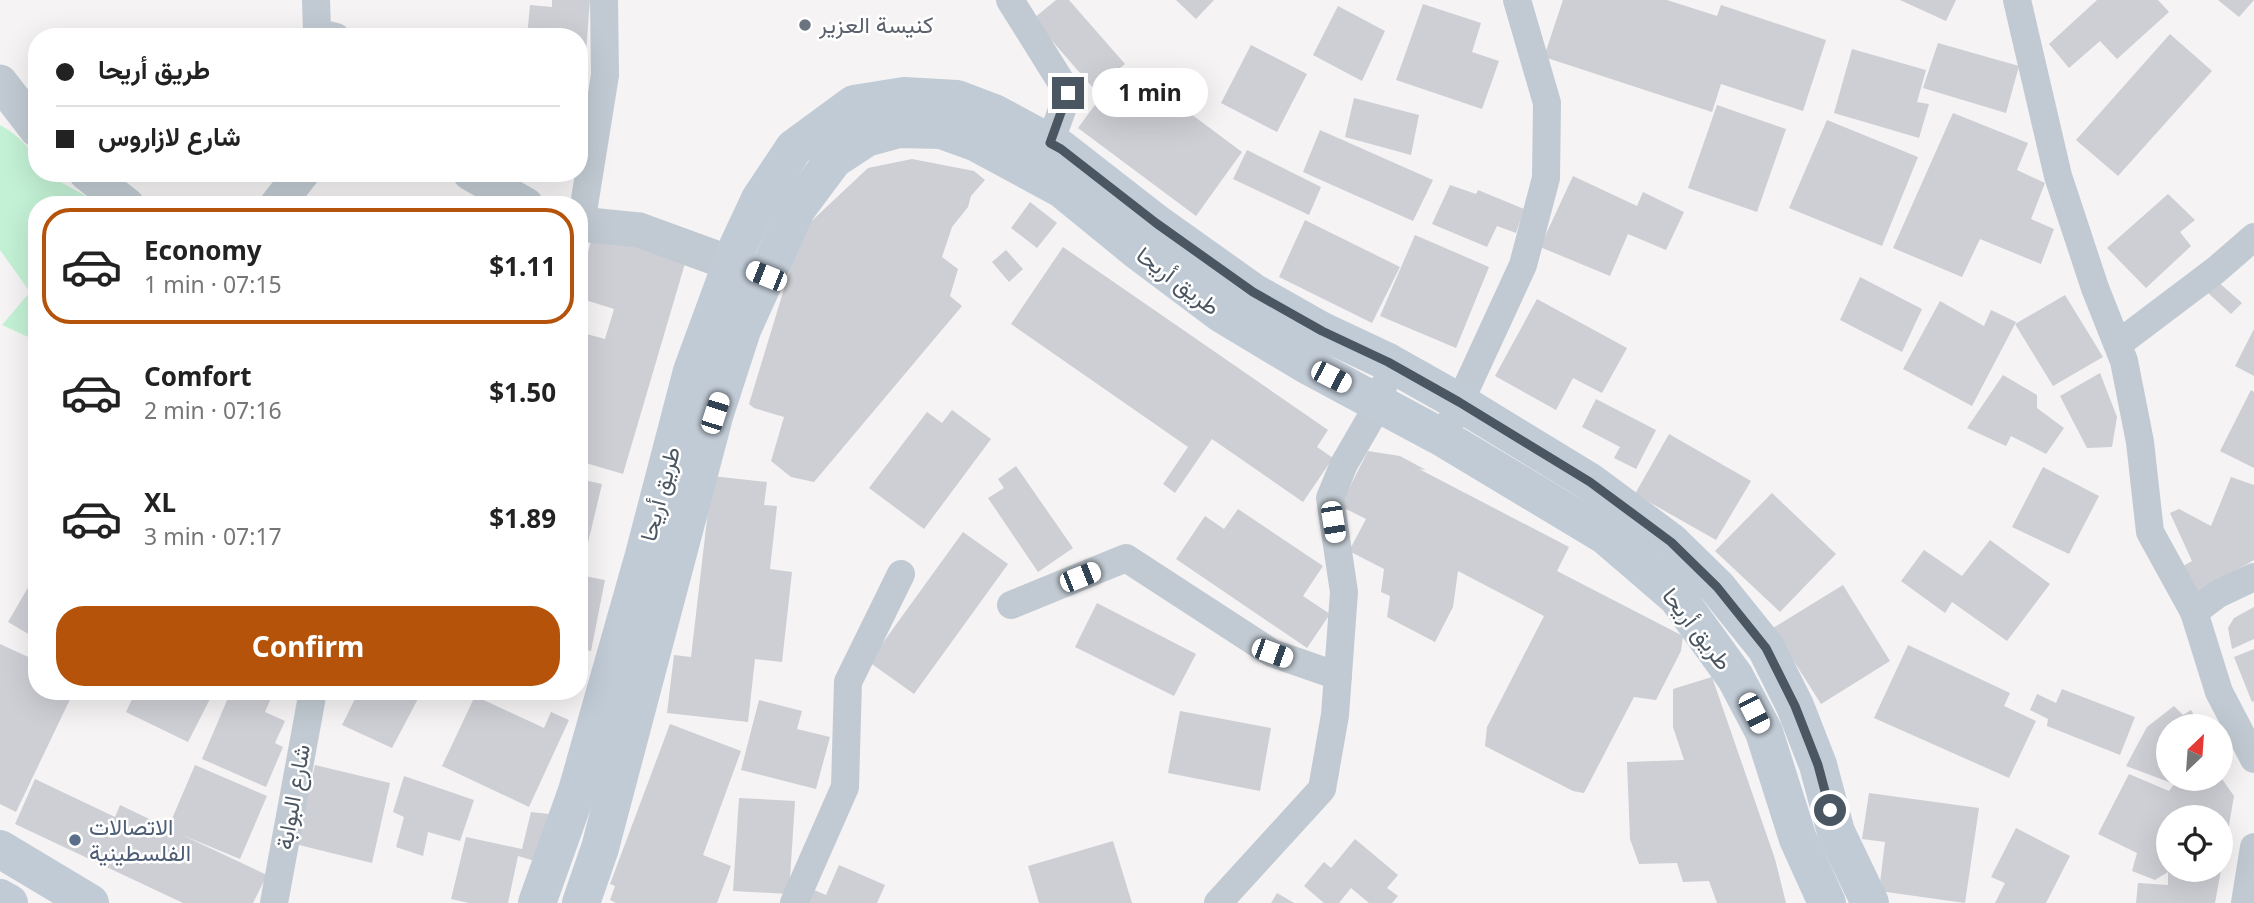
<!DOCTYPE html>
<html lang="en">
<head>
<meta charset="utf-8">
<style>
  body { margin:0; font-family:"Noto Sans",Vazirmatn,sans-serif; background:#f6f6f6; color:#222; height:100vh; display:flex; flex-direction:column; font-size:26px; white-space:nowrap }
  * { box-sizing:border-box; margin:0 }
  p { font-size:23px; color:#767676 }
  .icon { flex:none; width:38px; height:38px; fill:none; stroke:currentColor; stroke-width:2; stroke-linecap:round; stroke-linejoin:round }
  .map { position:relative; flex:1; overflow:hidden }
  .panel { position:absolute; left:28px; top:196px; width:560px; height:504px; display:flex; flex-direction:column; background:#fff; border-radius:28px; box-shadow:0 7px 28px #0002 }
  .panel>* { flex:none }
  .hud { position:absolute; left:28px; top:28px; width:560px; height:154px; border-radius:28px; box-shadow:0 7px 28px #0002; display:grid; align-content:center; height:154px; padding:0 28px; background:#fff }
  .needle { width:46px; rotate:25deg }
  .fabs { position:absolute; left:2156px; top:714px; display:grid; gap:14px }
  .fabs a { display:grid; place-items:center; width:77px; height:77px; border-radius:50%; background:#fff; box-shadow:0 7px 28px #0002; font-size:35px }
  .end { position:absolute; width:32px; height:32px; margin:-16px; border:9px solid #4a5661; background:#fff; box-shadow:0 0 0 4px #fff }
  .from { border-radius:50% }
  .bubble { position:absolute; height:49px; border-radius:24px; background:#fff; box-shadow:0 7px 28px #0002; font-size:23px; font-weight:700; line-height:49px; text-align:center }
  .car { position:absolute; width:21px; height:42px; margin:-21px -10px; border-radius:9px; box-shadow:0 0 5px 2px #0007; background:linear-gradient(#fff 24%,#345 0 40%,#fff 0 76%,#345 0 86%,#fff 0) }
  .hud b { display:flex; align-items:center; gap:24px; height:66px; font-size:26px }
  .hud b+b { border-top:2px solid #e0e0e0 }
  .hud i { width:18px; height:18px; background:#222 }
  ul { padding:12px 0 0; list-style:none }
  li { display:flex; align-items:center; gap:21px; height:116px; margin:0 14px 10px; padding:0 14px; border:4px solid transparent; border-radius:28px }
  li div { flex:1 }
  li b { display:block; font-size:26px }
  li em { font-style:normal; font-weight:700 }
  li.on { border-color:#b45309 }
  li>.icon { width:63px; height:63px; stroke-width:1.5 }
  .primary-button { display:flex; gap:14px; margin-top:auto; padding:14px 28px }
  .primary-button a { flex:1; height:80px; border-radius:28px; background:#b45309; color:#fff; font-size:28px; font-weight:700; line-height:80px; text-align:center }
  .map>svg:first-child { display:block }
  .green { fill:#c3f1d5 }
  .building { fill:#cdcfd5 }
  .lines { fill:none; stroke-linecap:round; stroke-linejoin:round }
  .minor { stroke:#c1cad2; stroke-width:28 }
  .tertiary { stroke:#c1cad2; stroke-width:35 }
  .secondary { stroke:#c1cbd6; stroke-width:38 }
  .route { stroke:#4a5661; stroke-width:9 }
  .worship-dot { fill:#6b7280; stroke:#fff; stroke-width:2.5 }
  .service-dot { fill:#5c6f8a; stroke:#fff; stroke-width:2.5 }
  .labels { text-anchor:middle; stroke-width:5; stroke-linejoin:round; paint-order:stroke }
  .worship-label { font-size:23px; fill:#5b616d; stroke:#fff; text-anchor:start }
  .street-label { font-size:23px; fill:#4a5661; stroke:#fff }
  .service-label { font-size:23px; fill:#4e5e75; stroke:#fff; text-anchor:start }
</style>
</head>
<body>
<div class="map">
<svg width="2254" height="903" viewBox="0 0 2254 903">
  <rect width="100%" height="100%" fill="#f5f3f3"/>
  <path class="green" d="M0 125C18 135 37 151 37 173H44L102 205H37V341L2 325 30 292 0 250Z"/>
  <g class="building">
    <polygon points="552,0 590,0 586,53 579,53 579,37 527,37 530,5 552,7"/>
    <polygon points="1056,0 1069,0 1125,64 1094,89 1033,19"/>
    <polygon points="1176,0 1214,0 1196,19"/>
    <polygon points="1563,0 1667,0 1717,16 1721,5 1826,40 1803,111 1721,84 1712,112 1544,57"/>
    <polygon points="1900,0 1956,0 1946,21"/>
    <polygon points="2097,0 2158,0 2169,12 2117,59 2100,41 2069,68 2049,44"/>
    <polygon points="2218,0 2254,0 2239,17"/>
    <polygon points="1423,4 1481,23 1472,52 1499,61 1482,109 1396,80"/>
    <polygon points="1338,6 1385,31 1362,81 1313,55"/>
    <polygon points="2170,34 2212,71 2118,176 2076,140"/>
    <polygon points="1938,43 2019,66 2006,113 1923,88"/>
    <polygon points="1251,45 1307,74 1277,132 1221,103"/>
    <polygon points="1852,49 1926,70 1917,102 1929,104 1919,138 1834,113"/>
    <polygon points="1119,72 1154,97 1160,91 1242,152 1196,216 1078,128"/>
    <polygon points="1354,98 1419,115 1411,155 1345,137"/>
    <polygon points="1717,105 1786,129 1757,212 1688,188"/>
    <polygon points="1953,113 2028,143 2017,170 2045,183 2031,219 2054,229 2041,264 1980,239 1962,277 1893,248"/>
    <polygon points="1827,120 1918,157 1882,246 1789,208"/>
    <polygon points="1320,130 1433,180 1413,221 1303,172"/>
    <polygon points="1247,150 1321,187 1309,215 1233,179"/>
    <polygon points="912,159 974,171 985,180 971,196 968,207 952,227 942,257 958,269 950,296 962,306 814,482 791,477 771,461 784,417 754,408 749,404 802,230 868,168"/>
    <polygon points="1573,176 1637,206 1643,192 1684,212 1666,250 1628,234 1610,276 1540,247"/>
    <polygon points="1450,185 1476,194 1478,190 1524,209 1516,233 1497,226 1487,247 1432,224"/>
    <polygon points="2168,194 2195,220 2180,232 2191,246 2146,288 2107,248"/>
    <polygon points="1030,202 1057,223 1037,248 1011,228"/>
    <polygon points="1305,220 1400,267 1372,323 1279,277"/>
    <polygon points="594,231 686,260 623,474 579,461 579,332 605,339 614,309 579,298 579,283"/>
    <polygon points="1415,235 1489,267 1456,348 1380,316"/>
    <polygon points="1063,247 1328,430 1317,447 1333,458 1303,502 1212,439 1175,493 1163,484 1188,447 1011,324"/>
    <polygon points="1006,250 1023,269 1009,282 992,262"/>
    <polygon points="1860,277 1922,309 1902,352 1840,320"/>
    <polygon points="2216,280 2242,303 2231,314 2206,291"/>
    <polygon points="2065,295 2103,357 2053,386 2015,324"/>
    <polygon points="1537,299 1627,348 1602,393 1573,378 1556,410 1495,376"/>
    <polygon points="1940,301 1984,326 1991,310 2016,322 1972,406 1903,369"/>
    <polygon points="2254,329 2254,376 2235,366"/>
    <polygon points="2100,373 2117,417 2112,447 2087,448 2060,396"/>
    <polygon points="2003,375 2037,395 2037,408 2064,428 2046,454 2011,436 2006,446 1967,428"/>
    <polygon points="2251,390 2254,392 2254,468 2220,451"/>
    <polygon points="1596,399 1656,430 1636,469 1614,458 1620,447 1582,427"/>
    <polygon points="952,410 991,439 924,529 869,488 927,412 942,423"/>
    <polygon points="1669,434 1751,481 1716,540 1635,494"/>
    <polygon points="1368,451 1400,456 1426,470 1419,469 1569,547 1557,571 1683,636 1681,651 1656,700 1634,697 1584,793 1573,791 1485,746 1487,727 1544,616 1458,571 1453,607 1435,642 1387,617 1390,596 1381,592 1384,569 1349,551 1366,519 1340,506"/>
    <polygon points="1016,466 1073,548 1038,572 988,498 1004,488 998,479"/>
    <polygon points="2043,467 2099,496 2069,554 2012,527"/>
    <polygon points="712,476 767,482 764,505 777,506 770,569 792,572 782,662 755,659 748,722 667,713 674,655 691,657"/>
    <polygon points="2231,477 2254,485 2254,560 2197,593 2183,566 2192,561 2170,513 2179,509 2211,526"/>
    <polygon points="579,479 602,484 582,568 579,568"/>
    <polygon points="1772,493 1836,554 1780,612 1715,551"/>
    <polygon points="1238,509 1323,566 1303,596 1330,614 1307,648 1176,559 1205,516 1224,529"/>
    <polygon points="963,532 1008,564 914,694 869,662"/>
    <polygon points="1990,540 2050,584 2007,641 1952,602 1945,613 1901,581 1924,550 1962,576"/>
    <polygon points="37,572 37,639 8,622"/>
    <polygon points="579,575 605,580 591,651 579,649"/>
    <polygon points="1843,585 1890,661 1821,704 1773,628"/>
    <polygon points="1097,603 1196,654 1174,696 1075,647"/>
    <polygon points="2254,607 2254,639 2232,649 2228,628 2234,618"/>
    <polygon points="0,644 37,661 37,691 74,691 16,812 0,804"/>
    <polygon points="1908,645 2010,693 2004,706 2036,721 2009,778 1874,718"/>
    <polygon points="2254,649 2254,701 2252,702 2234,657"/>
    <polygon points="1712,677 1775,859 1786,903 1717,903 1709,881 1683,882 1677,863 1639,864 1630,839 1627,762 1684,760 1673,727 1673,689"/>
    <polygon points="2062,689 2135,717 2120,755 2047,726 2048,719 2030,710 2037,694 2056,703"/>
    <polygon points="136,691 214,691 188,742 126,712"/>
    <polygon points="231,691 274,691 265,712 285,721 275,743 283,747 266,787 202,759"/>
    <polygon points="359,691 413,691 420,695 392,748 342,725"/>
    <polygon points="475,696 544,728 551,712 569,720 529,807 442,766"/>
    <polygon points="759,700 802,711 797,729 830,737 816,789 741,770"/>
    <polygon points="2174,706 2183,715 2191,710 2200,726 2168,726 2169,782 2126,766 2147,727"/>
    <polygon points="1180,711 1271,728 1260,791 1168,773"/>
    <polygon points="670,724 741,751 703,855 731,866 717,903 616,903 610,900 615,886 610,884"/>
    <polygon points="195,765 267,796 240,859 182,835 267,875 253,903 183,903 15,824 35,779 115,817 120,805 168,828"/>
    <polygon points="315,765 390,783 372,863 295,844"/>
    <polygon points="2129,774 2169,791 2178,779 2222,779 2234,796 2222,866 2221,817 2168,817 2168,870 2221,870 2215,903 2136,903 2138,883 2168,885 2168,872 2155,880 2132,871 2137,853 2098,834"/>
    <polygon points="404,776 474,800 460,841 428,832 423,856 396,847 404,817 393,812"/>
    <polygon points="1869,793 1979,808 1965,903 1879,891 1885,842 1862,839"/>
    <polygon points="739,798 795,801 789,894 733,891"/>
    <polygon points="531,812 549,814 538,862 518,856 508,903 469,903 451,899 466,837 522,849"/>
    <polygon points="2016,828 2070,856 2046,903 1995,903 2005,883 1991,877"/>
    <polygon points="1355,839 1398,875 1387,888 1398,896 1392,903 1369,903 1351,888 1339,903 1324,903 1304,886 1324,862 1331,868"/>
    <polygon points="1113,841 1132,903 1039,903 1028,866"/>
    <polygon points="839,865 885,885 877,903 806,903 812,889 826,895"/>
    <polygon points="1277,893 1294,903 1271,903"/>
  </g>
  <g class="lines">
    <g class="minor">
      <polyline points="316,0 317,32 336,37"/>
      <polyline points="1010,0 1068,93 1050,143"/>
      <polyline points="2017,0 2058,176 2095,288 2124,361 2140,442 2150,532 2194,612"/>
      <polyline points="581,224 605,75 604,0"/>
      <polyline points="2118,344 2216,270 2254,237"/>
      <polyline points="1452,419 1523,265 1546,178 1547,103 1517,0"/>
      <polyline points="2254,577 2218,594 2194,612 2219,692 2254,759"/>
      <polyline points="1011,605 1126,558 1272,653 1338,676"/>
      <polyline points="274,903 313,691"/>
      <polyline points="794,903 845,787 848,682 901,574"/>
      <polyline points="1218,903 1322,789 1335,715 1344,592 1330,498 1344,464 1380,402 1383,387"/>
      <polyline points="2245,903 2254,847"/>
    </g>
    <g class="tertiary">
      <polyline points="0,82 37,130"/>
      <polyline points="86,173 127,205"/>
      <polyline points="470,173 526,205"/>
      <polyline points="277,205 302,173"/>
      <polyline points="579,224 639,230 757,273"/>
    </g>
    <g class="secondary">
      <polyline points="0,849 90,903"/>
      <polyline points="0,898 9,903"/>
      <polyline points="537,903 577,791 644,555 692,371 738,246 760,199 794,148 854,104 904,96 957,99 994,113 1061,149 1156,223 1253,292 1322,331 1388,362 1459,402 1590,482 1671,542 1717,587 1766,648 1795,706 1818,765 1836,832 1870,903"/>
      <polyline points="581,903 600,848 715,413 742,330 796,210 834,159 866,138 899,129 941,130 977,143 1062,189 1138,251 1222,314 1307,365 1443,438 1606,536 1677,597 1735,677 1764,732 1798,839 1827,903"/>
    </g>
  </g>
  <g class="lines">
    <polyline class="route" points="1068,93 1050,143 1061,149 1156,223 1253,292 1322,331 1388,362 1459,402 1590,482 1671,542 1717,587 1766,648 1795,706 1818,765 1830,810"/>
  </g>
  <circle class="worship-dot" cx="805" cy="25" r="7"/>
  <circle class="service-dot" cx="75" cy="840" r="7"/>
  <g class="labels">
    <g class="worship-label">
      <text x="819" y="33">كنيسة العزير</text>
    </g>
    <g class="street-label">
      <text transform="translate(1178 281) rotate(37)" y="8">طريق أريحا</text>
      <text transform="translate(660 494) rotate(-75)" y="8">طريق أريحا</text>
      <text transform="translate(1697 629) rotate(52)" y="8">طريق أريحا</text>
      <text transform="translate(293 797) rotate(-80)" y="8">شارع البوابة</text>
    </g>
    <g class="service-label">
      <text x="89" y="835">الاتصالات<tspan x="89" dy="26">الفلسطينية</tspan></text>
    </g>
  </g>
</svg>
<div class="fabs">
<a><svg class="needle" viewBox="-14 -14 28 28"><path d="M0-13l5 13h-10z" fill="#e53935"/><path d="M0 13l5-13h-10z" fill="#767676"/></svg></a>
<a><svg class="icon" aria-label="locate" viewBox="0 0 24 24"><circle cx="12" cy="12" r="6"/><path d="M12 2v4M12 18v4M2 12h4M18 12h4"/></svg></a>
</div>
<i class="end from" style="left:1830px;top:810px"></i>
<i class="end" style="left:1068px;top:93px"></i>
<div class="bubble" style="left:1092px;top:68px;width:116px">1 min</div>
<i class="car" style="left:766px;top:276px;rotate:292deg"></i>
<i class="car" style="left:1331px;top:377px;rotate:117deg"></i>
<i class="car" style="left:715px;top:413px;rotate:18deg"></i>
<i class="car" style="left:1333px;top:522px;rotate:171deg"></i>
<i class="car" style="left:1080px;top:577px;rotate:68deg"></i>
<i class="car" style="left:1272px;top:653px;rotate:110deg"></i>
<i class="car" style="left:1754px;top:713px;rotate:153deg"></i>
<div class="hud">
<b><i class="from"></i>طريق أريحا</b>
<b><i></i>شارع لازاروس</b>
</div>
<section class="panel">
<ul>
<li class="on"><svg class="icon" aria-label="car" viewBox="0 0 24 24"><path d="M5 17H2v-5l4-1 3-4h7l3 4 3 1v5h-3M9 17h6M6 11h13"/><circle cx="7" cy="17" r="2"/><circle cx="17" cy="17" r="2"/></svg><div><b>Economy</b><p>1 min · 07:15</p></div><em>$1.11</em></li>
<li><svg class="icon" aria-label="car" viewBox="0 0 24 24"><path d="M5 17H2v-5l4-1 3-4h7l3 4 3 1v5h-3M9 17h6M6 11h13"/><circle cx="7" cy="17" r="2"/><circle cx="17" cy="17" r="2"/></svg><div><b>Comfort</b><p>2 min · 07:16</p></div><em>$1.50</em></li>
<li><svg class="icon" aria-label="car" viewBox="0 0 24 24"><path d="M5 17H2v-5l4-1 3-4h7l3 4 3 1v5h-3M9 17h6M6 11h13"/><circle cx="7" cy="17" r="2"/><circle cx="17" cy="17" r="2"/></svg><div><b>XL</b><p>3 min · 07:17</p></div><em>$1.89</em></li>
</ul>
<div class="primary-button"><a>Confirm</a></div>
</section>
</div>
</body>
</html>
